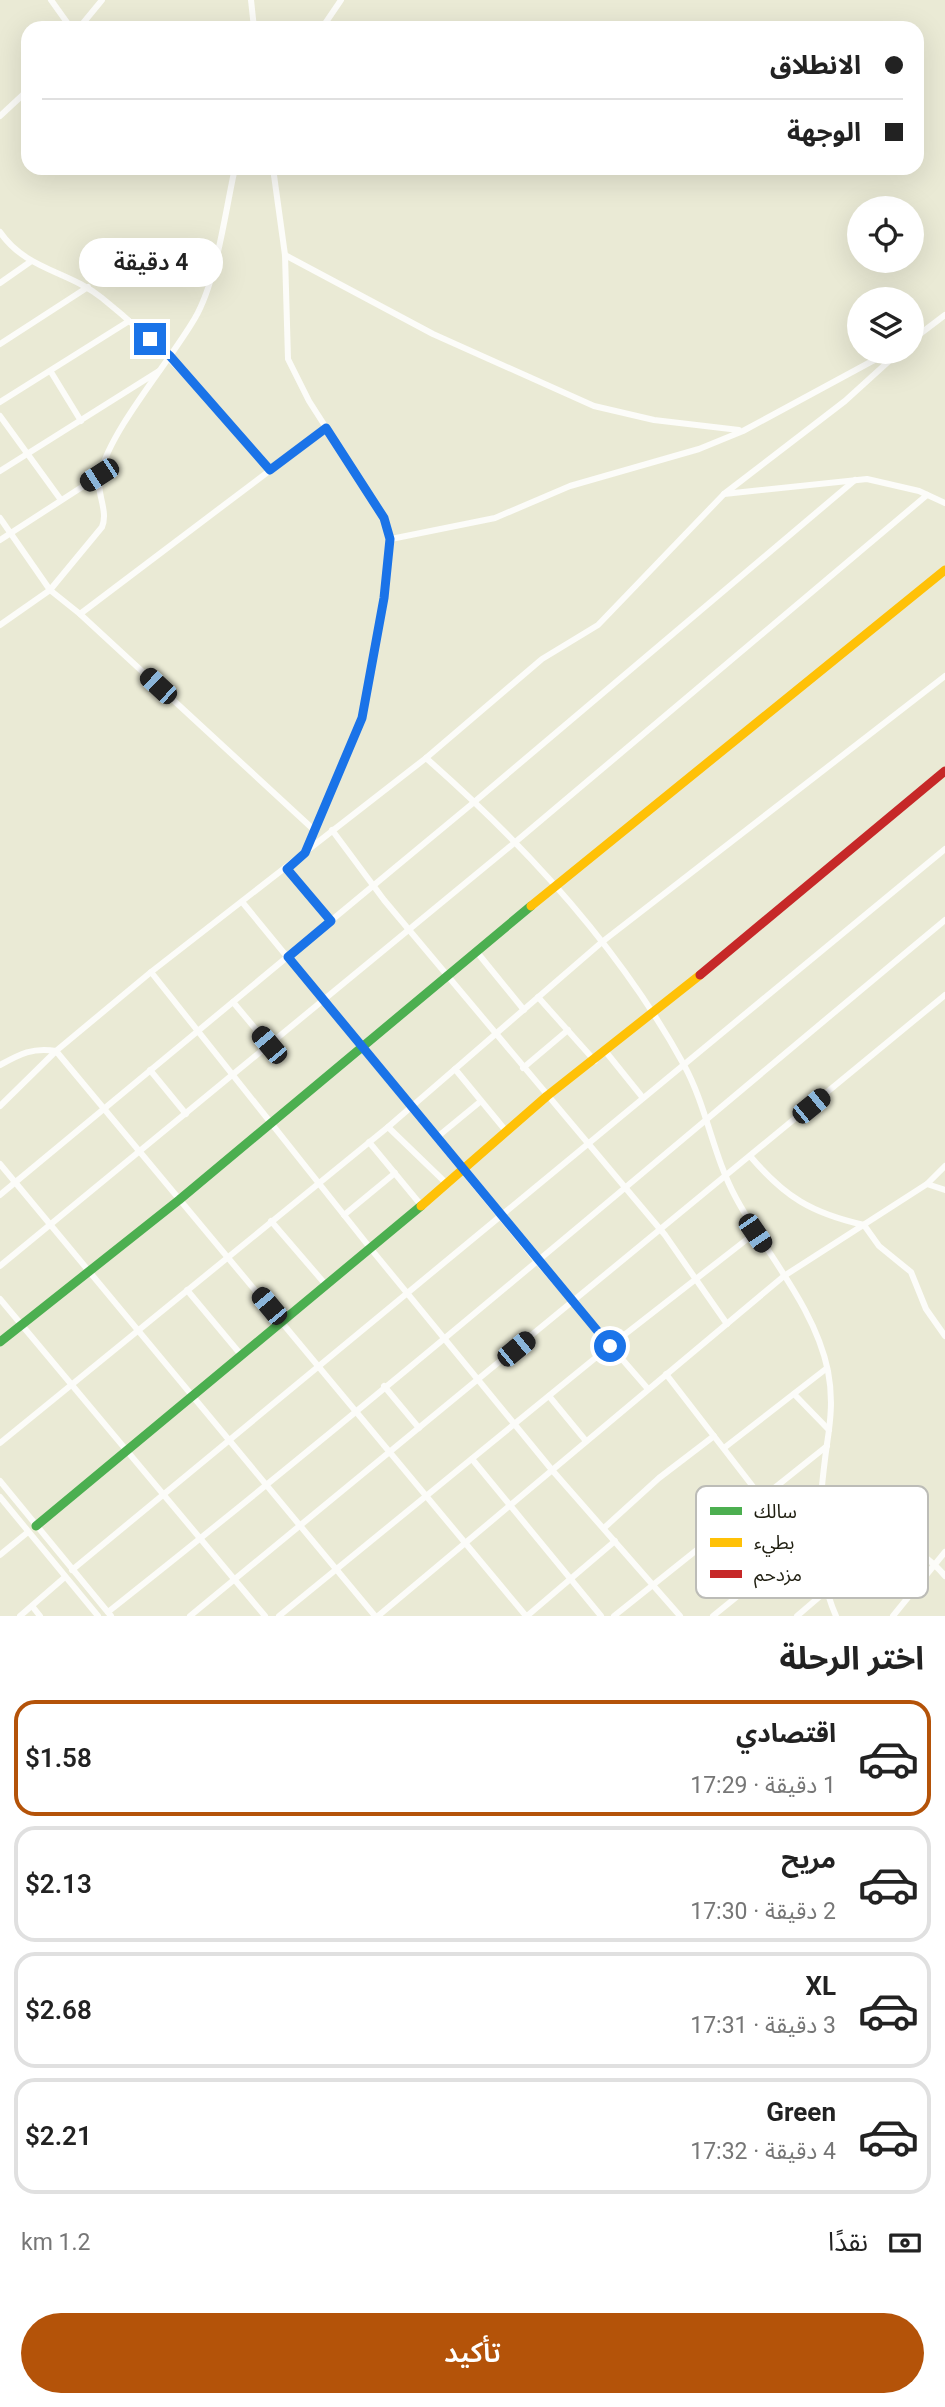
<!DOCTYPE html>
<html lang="ar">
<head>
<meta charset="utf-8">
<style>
  body { margin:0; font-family:Roboto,"Noto Sans Arabic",sans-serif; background:#f6f6f6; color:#222; direction:rtl; height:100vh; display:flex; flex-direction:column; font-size:26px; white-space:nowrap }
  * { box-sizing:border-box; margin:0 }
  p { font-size:23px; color:#767676 }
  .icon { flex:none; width:38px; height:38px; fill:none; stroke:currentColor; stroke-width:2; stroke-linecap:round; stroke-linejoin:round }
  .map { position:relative; height:1616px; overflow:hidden; direction:ltr }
  .panel { display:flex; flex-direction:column; background:#fff; flex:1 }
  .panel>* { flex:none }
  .top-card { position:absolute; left:21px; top:21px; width:903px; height:154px; border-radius:21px; box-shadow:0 7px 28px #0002; direction:rtl; display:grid; align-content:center; height:154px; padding:0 21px; background:#fff }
  .buttons { position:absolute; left:847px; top:196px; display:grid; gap:14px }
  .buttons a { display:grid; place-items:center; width:77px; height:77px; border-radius:50%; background:#fff; box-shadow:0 7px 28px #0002; font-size:35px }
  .end { position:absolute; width:32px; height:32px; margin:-16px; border:9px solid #1a73e8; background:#fff; box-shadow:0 0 0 4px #fff }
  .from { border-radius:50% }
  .bubble { position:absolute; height:49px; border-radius:24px; background:#fff; box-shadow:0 7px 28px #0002; font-size:23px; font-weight:600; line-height:49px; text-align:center; direction:rtl }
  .car { position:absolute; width:21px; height:42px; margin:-21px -10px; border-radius:9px; box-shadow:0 0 5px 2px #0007; background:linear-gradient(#222 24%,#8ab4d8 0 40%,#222 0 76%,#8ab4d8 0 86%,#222 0) }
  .top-card b { display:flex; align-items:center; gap:24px; height:66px; font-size:26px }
  .top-card b+b { border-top:2px solid #e0e0e0 }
  .top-card i { width:18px; height:18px; background:#222 }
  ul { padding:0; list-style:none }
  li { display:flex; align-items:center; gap:21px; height:116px; margin:0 14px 10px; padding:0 7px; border:4px solid #e0e0e0; border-radius:21px }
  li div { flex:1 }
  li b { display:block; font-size:26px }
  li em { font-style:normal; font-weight:600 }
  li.active { border-color:#b45309 }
  li>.icon { width:63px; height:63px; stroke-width:1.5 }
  h2 { padding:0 21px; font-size:32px; line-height:84px }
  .pay { display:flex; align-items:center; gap:18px; height:77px; padding:0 21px; font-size:26px }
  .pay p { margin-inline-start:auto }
  .primary-button { display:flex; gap:14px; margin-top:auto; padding:14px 21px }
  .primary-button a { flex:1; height:80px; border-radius:42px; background:#b45309; color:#fff; font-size:28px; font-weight:600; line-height:80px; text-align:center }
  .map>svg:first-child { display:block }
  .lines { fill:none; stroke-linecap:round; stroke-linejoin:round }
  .street { stroke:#fcfcf9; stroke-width:6 }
  .fast { stroke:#4caf50; stroke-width:9 }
  .slow { stroke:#ffc107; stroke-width:9 }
  .jam { stroke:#c62828; stroke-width:9 }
  .route { stroke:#1a73e8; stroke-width:9 }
  .key { fill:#fff; stroke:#bcbcb7; stroke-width:2 }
  .key-label { font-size:19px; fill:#1f1e10 }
</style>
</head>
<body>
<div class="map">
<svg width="945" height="1616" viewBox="0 0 945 1616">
  <rect width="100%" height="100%" fill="#eaead5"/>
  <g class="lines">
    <g class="street">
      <polyline points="51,0 71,28"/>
      <polyline points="251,0 254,28"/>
      <polyline points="79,28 102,0"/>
      <polyline points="322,28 341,0"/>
      <polyline points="0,116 28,90"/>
      <polyline points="273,168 285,255 288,359 309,401 384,518 391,539 384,598 362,718 305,852"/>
      <path d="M0 232C26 270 69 271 102 298 166 349 217 410 270 470"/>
      <polyline points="285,255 433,334 594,406 654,420 739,430"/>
      <polyline points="0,283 30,262"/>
      <polyline points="912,340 945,315"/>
      <polyline points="0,344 88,287"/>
      <polyline points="51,372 81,421"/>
      <polyline points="0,402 129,321"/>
      <polyline points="0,416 61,500"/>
      <polyline points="0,471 159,371"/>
      <polyline points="724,494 845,401 899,352"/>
      <polyline points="0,518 50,590 80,614 313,829"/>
      <polyline points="391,539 495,518 570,486 699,449 743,431 889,352"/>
      <polyline points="0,540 99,476"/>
      <polyline points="80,614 326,428"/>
      <path d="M0 625 50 590 102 527C109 510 95 492 100 474 112 427 169 363 195 318 217 280 225 212 235 168"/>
      <path d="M426 758C526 846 620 948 684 1065 707 1107 713 1156 736 1198 766 1254 815 1307 828 1371 833 1397 831 1418 827 1444 819 1502 812 1562 836 1616"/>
      <polyline points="332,830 384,900 665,1235 727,1324"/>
      <polyline points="287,869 331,921"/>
      <polyline points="243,903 536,1260 648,1389"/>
      <polyline points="476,951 524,1010"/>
      <polyline points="151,972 371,1249 552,1470 680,1616"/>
      <polyline points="538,997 595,1061"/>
      <polyline points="233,1002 269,1045"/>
      <polyline points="606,1052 643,1098"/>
      <path d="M0 1065C20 1054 33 1047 56 1051L526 1616"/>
      <polyline points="523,1068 568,1030"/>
      <polyline points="455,1069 506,1131"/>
      <polyline points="150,1070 186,1114"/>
      <polyline points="0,1106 56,1051 151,972 426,758 542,659 598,625 724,494 867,479 919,491 945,503"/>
      <polyline points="388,1127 446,1183"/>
      <polyline points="436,1138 481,1101"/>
      <polyline points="369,1142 421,1205"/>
      <path d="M750 1156C785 1197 811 1213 864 1225L879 1246 911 1272 926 1309 945 1336"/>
      <polyline points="0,1164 375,1616"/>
      <polyline points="927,1184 945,1166"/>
      <polyline points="0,1195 473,803 855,480"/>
      <polyline points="344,1215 395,1173"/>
      <polyline points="271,1221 326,1285"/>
      <polyline points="0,1266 513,844 927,495"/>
      <polyline points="187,1290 242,1356"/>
      <polyline points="0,1299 265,1616"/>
      <polyline points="666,1374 761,1497"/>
      <polyline points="384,1386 419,1428"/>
      <polyline points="794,1394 829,1430"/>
      <polyline points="549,1396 586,1441"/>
      <polyline points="0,1443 388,1127 602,942 945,676"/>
      <polyline points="724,1448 827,1368"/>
      <polyline points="472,1459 601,1616"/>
      <polyline points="0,1481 111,1616"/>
      <polyline points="0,1497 98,1616"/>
      <polyline points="604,1528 659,1478 714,1436"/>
      <polyline points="0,1555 28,1532"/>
      <path d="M72 1570C362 1328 654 1089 945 849"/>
      <polyline points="32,1606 40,1616"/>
      <path d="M108 1612C391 1388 667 1151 945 920"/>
      <polyline points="20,1616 65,1577"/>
      <polyline points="190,1616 945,995"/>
      <polyline points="279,1616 610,1346 755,1233"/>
      <polyline points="378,1616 784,1276 927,1184 945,1190"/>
      <polyline points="527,1616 615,1541"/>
      <polyline points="614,1616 827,1446"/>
      <path d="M713 1616 820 1529C868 1534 912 1536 945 1576"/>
      <polyline points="797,1616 825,1592"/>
      <polyline points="893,1616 945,1552"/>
    </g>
    <g class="fast">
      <polyline points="0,1342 179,1200 531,906"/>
      <polyline points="36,1526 421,1206"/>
    </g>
    <g class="slow">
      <polyline points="531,906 945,570"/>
      <polyline points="421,1206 547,1096 700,975"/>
    </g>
    <polyline class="jam" points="700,975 945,771"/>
  </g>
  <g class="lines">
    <polyline class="route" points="150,339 170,356 270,470 326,428 384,518 390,539 384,598 362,718 305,853 287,869 331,921 288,957 610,1346"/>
  </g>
  <rect x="696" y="1486" width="232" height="112" rx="10" class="key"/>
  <rect x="710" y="1507" width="32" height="8" fill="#4caf50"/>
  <rect x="710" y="1538" width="32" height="9" fill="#ffc107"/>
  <rect x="710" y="1570" width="32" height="8" fill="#c62828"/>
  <g class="key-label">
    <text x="754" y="1518">سالك</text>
    <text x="754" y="1549">بطيء</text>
    <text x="754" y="1581">مزدحم</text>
  </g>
</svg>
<div class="buttons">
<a><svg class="icon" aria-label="locate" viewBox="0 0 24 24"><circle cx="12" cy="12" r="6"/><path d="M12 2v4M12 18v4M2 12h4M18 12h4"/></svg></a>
<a><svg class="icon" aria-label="layers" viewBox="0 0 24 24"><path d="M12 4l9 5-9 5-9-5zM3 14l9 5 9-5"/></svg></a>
</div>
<i class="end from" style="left:610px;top:1346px"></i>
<i class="end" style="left:150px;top:339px"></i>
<div class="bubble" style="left:79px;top:238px;width:144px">4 دقيقة</div>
<i class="car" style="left:99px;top:475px;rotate:237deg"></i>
<i class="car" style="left:158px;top:686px;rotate:313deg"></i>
<i class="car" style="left:269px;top:1045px;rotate:320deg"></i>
<i class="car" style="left:811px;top:1106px;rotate:51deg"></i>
<i class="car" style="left:755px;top:1233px;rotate:146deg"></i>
<i class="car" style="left:269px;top:1306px;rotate:320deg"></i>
<i class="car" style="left:516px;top:1349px;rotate:51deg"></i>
<div class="top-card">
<b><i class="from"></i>الانطلاق</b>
<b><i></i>الوجهة</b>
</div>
</div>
<section class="panel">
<h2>اختر الرحلة</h2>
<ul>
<li class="active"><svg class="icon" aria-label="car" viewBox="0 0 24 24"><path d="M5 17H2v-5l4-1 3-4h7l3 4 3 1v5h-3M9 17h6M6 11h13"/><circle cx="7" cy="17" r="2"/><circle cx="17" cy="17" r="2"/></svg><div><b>اقتصادي</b><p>1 دقيقة · 17:29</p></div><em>$1.58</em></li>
<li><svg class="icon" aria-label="car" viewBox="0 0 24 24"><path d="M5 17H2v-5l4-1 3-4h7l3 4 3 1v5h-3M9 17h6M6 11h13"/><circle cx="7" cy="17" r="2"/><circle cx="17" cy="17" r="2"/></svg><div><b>مريح</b><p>2 دقيقة · 17:30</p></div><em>$2.13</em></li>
<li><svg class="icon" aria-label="car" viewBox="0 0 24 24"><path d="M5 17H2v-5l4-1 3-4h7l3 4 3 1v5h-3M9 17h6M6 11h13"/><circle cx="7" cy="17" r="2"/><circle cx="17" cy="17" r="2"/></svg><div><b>XL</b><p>3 دقيقة · 17:31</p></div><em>$2.68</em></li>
<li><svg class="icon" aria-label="car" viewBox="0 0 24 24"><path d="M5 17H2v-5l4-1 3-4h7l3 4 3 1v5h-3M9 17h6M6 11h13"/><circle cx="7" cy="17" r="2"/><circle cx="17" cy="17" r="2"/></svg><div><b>Green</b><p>4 دقيقة · 17:32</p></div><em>$2.21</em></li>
</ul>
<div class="pay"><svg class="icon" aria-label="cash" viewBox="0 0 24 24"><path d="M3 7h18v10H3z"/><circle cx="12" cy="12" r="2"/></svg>نقدًا<p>1.2 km</p></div>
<div class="primary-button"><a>تأكيد</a></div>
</section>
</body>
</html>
